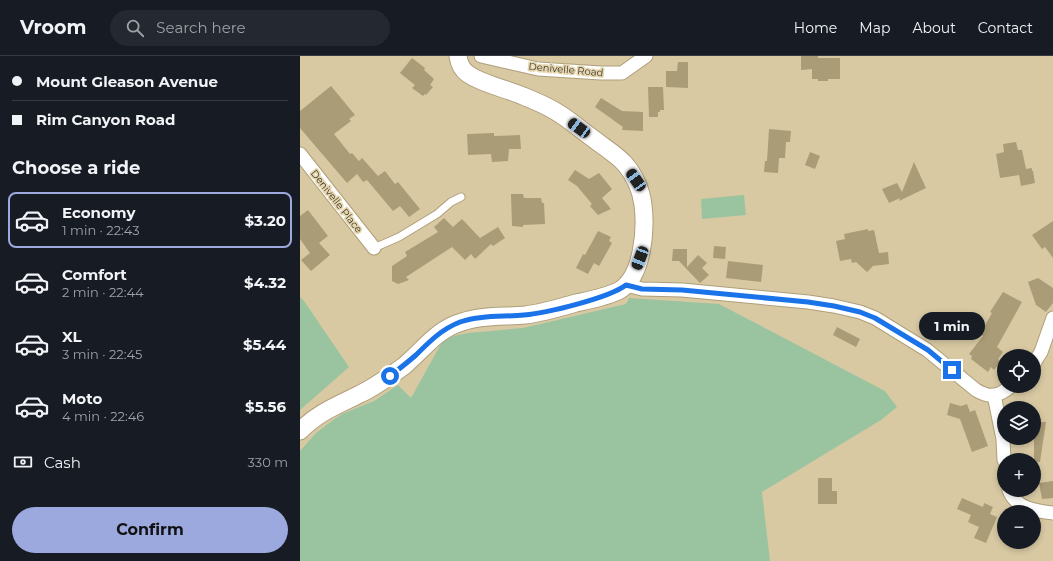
<!DOCTYPE html>
<html lang="en">
<head>
<meta charset="utf-8">
<style>
  body { margin:0; font-family:Montserrat,sans-serif; background:#242831; color:#f1f3f6; height:100vh; display:flex; flex-direction:column; font-size:15px; white-space:nowrap }
  * { box-sizing:border-box; margin:0 }
  p { font-size:13px; color:#9ea1a6 }
  .icon { flex:none; width:22px; height:22px; fill:none; stroke:currentColor; stroke-width:2; stroke-linecap:round; stroke-linejoin:round }
  .map { position:relative; flex:1; overflow:hidden }
  .sheet { display:flex; flex-direction:column; background:#171b24; width:300px }
  .sheet>* { flex:none }
  .hud { display:grid; align-content:center; height:88px; padding:0 12px; background:#171b24 }
  .tools { position:absolute; left:697px; top:293px; display:grid; gap:8px }
  .tools a { display:grid; place-items:center; width:44px; height:44px; border-radius:50%; background:#171b24; box-shadow:0 2px 6px #0003; font-size:20px }
  .end { position:absolute; width:18px; height:18px; margin:-9px; border:5px solid #1a73e8; background:#fff; box-shadow:0 0 0 2px #fff }
  .from { border-radius:50% }
  .bubble { position:absolute; height:28px; border-radius:14px; background:#171b24; box-shadow:0 2px 6px #0003; font-size:13px; font-weight:700; line-height:28px; text-align:center }
  .car { position:absolute; width:12px; height:24px; margin:-12px -6px; border-radius:5px; box-shadow:0 0 3px 1px #0007; background:linear-gradient(#222 24%,#8ab4d8 0 40%,#222 0 76%,#8ab4d8 0 86%,#222 0) }
  .hud b { display:flex; align-items:center; gap:14px; height:38px; font-size:15px }
  .hud b+b { border-top:1px solid #363941 }
  .hud i { width:10px; height:10px; background:#f1f3f6 }
  ul { padding:0; list-style:none }
  li { display:flex; align-items:center; gap:12px; height:56px; margin:0 8px 6px; padding:0 4px; border:2px solid transparent; border-radius:8px }
  li div { flex:1 }
  li b { display:block; font-size:15px }
  li em { font-style:normal; font-weight:700 }
  li.active { border-color:#9ca9de }
  li>.icon { width:36px; height:36px; stroke-width:1.5 }
  h2 { padding:0 12px; font-size:18px; line-height:48px }
  .pay { display:flex; align-items:center; gap:10px; height:44px; padding:0 12px; font-size:15px }
  .pay p { margin-inline-start:auto }
  .action { display:flex; gap:8px; margin-top:auto; padding:8px 12px }
  .action a { flex:1; height:46px; border-radius:24px; background:#9ca9de; color:#111; font-size:16px; font-weight:700; line-height:46px; text-align:center }
  header { display:flex; align-items:center; gap:24px; box-sizing:border-box; height:56px; padding:0 20px; background:#171b24; border-bottom:1px solid #363941 }
  header strong { font-size:19px }
  nav { display:flex; gap:22px; margin-inline-start:auto; font-size:14px }
  .search { width:280px; height:36px; background:#242831; display:flex; align-items:center; gap:10px; box-sizing:border-box; padding:0 14px; border-radius:22px; color:#9ea1a6; font-size:15px }
  main { display:flex; flex:1; min-height:0 }
  .map>svg:first-child { display:block }
  .green { fill:#9ac4a0 }
  .building { fill:#aa9c77 }
  .lines { fill:none; stroke-linecap:round; stroke-linejoin:round }
  .service-casing { stroke:#ae9f7a; stroke-width:9 }
  .minor-casing { stroke:#ae9f7a; stroke-width:15 }
  .tertiary-casing { stroke:#ae9f7a; stroke-width:19 }
  .service { stroke:#fff; stroke-width:7 }
  .minor { stroke:#fff; stroke-width:13 }
  .tertiary { stroke:#fff; stroke-width:17 }
  .route { stroke:#1a73e8; stroke-width:5 }
  .labels { text-anchor:middle; stroke-width:3.5; stroke-linejoin:round; paint-order:stroke }
  .street-label { font-size:10px; fill:#3e3828; stroke:#e5d6af }
</style>
</head>
<body>
<header>
<strong>Vroom</strong>
<div class="search"><svg class="icon" aria-label="search" viewBox="0 0 24 24"><circle cx="10" cy="10" r="6"/><path d="M15 15l6 6"/></svg>Search here</div>
<nav><a>Home</a><a>Map</a><a>About</a><a>Contact</a></nav>
</header>
<main>
<section class="sheet">
<div class="hud">
<b><i class="from"></i>Mount Gleason Avenue</b>
<b><i></i>Rim Canyon Road</b>
</div>
<h2>Choose a ride</h2>
<ul>
<li class="active"><svg class="icon" aria-label="car" viewBox="0 0 24 24"><path d="M5 17H2v-5l4-1 3-4h7l3 4 3 1v5h-3M9 17h6M6 11h13"/><circle cx="7" cy="17" r="2"/><circle cx="17" cy="17" r="2"/></svg><div><b>Economy</b><p>1 min · 22:43</p></div><em>$3.20</em></li>
<li><svg class="icon" aria-label="car" viewBox="0 0 24 24"><path d="M5 17H2v-5l4-1 3-4h7l3 4 3 1v5h-3M9 17h6M6 11h13"/><circle cx="7" cy="17" r="2"/><circle cx="17" cy="17" r="2"/></svg><div><b>Comfort</b><p>2 min · 22:44</p></div><em>$4.32</em></li>
<li><svg class="icon" aria-label="car" viewBox="0 0 24 24"><path d="M5 17H2v-5l4-1 3-4h7l3 4 3 1v5h-3M9 17h6M6 11h13"/><circle cx="7" cy="17" r="2"/><circle cx="17" cy="17" r="2"/></svg><div><b>XL</b><p>3 min · 22:45</p></div><em>$5.44</em></li>
<li><svg class="icon" aria-label="car" viewBox="0 0 24 24"><path d="M5 17H2v-5l4-1 3-4h7l3 4 3 1v5h-3M9 17h6M6 11h13"/><circle cx="7" cy="17" r="2"/><circle cx="17" cy="17" r="2"/></svg><div><b>Moto</b><p>4 min · 22:46</p></div><em>$5.56</em></li>
</ul>
<div class="pay"><svg class="icon" aria-label="cash" viewBox="0 0 24 24"><path d="M3 7h18v10H3z"/><circle cx="12" cy="12" r="2"/></svg>Cash<p>330 m</p></div>
<div class="action"><a>Confirm</a></div>
</section>
<div class="map">
<svg width="753" height="505" viewBox="0 0 753 505">
  <rect width="100%" height="100%" fill="#d8c9a3"/>
  <g class="green">
    <polygon points="444,139 446,159 402,163 401,143"/>
    <polygon points="0,241 4,245 49,311 0,354"/>
    <polygon points="329,242 419,248 585,335 597,351 581,364 462,436 470,505 0,505 0,395 16,377 33,364 42,358 74,345 98,329 111,342 142,286 154,280 168,277 223,272 326,248"/>
  </g>
  <g class="building">
    <polygon points="501,0 518,0 518,2 540,2 540,23 528,23 528,25 518,25 518,23 512,23 512,13 501,14"/>
    <polygon points="112,2 125,12 124,14 134,23 130,29 133,31 126,39 125,38 123,40 112,32 115,29 100,17"/>
    <polygon points="378,6 388,6 388,32 366,31 366,15 377,15"/>
    <polygon points="31,30 55,59 49,63 51,65 34,78 50,98 52,97 59,105 62,102 78,120 85,115 95,128 98,126 120,153 109,161 100,150 93,155 67,124 63,126 57,118 47,127 0,72 0,55"/>
    <polygon points="348,31 363,31 364,54 360,54 360,56 358,56 358,61 349,61"/>
    <polygon points="301,42 322,55 343,56 343,75 322,74 323,71 295,51"/>
    <polygon points="469,73 491,75 490,86 486,86 485,102 479,102 478,117 464,116 465,105 467,105"/>
    <polygon points="194,77 194,80 220,79 221,93 209,93 208,105 192,106 191,98 168,99 167,78"/>
    <polygon points="716,86 718,94 722,94 726,113 732,112 732,115 733,115 735,127 721,130 719,119 700,122 696,98 704,96 703,88"/>
    <polygon points="510,96 520,100 515,113 505,109"/>
    <polygon points="614,106 626,132 599,145 600,142 589,147 582,133 597,127 602,136"/>
    <polygon points="275,114 289,123 299,117 312,133 302,142 311,153 298,159 290,150 292,148 277,130 268,124"/>
    <polygon points="211,138 223,138 224,142 241,142 242,147 244,147 245,168 223,169 223,171 212,170"/>
    <polygon points="8,154 28,180 19,187 30,199 11,215 1,204 10,197 0,183 0,160"/>
    <polygon points="144,162 153,171 162,163 180,182 198,171 205,182 193,190 191,188 175,203 171,198 165,204 152,191 106,221 109,224 98,228 92,225 92,210 107,200 105,196 138,176 134,171"/>
    <polygon points="753,165 753,202 745,191 742,193 732,179"/>
    <polygon points="568,173 568,175 574,174 579,197 588,196 589,208 573,210 567,216 556,206 552,207 551,203 540,205 536,185 545,183 544,178"/>
    <polygon points="298,175 311,181 309,185 312,187 299,210 294,207 288,218 276,212 283,198 285,199"/>
    <polygon points="414,190 426,191 425,203 413,202"/>
    <polygon points="373,193 387,193 387,211 398,199 407,207 402,212 409,219 400,227 379,205 372,205"/>
    <polygon points="428,205 463,209 461,226 426,222"/>
    <polygon points="738,222 753,232 753,247 746,256 736,249 728,226"/>
    <polygon points="703,236 722,246 697,291 703,296 698,303 701,305 694,314 691,311 688,316 671,303 672,300 669,298 683,280 680,278 692,257 690,256"/>
    <polygon points="537,271 560,283 556,291 533,279"/>
    <polygon points="650,347 661,350 667,348 670,356 675,354 688,390 672,396 660,363 647,359"/>
    <polygon points="734,366 746,366 740,406 734,406"/>
    <polygon points="518,422 532,422 532,435 537,435 537,448 518,448"/>
    <polygon points="753,425 753,442 742,443 739,427"/>
    <polygon points="662,442 683,451 684,447 693,451 690,458 697,461 686,487 674,482 679,471 668,466 671,459 657,453"/>
  </g>
  <g class="lines">
    <defs>
      <polyline id="service" points="74,192 99,181 137,158 151,146 161,141"/>
      <g id="minor">
        <polyline points="181,0 238,13 301,17 322,17 346,0"/>
        <polyline points="0,98 74,192"/>
        <path d="M326 229 342 233 382 234 508 246 534 250 560 256 575 262 627 294 676 334C691 343 699 340 711 330"/>
        <polyline points="734,307 741,296 753,262"/>
        <polyline points="694,339 703,383 704,404"/>
        <path d="M709 434C716 453 736 455 753 457"/>
      </g>
      <path id="tertiary" d="M0 375C17 357 38 349 60 338 75 331 90 320 104 310 123 294 137 273 162 266 182 259 204 261 225 259 242 257 259 252 276 247 290 244 307 241 320 234 343 220 346 173 343 149 341 133 335 120 325 108 317 99 304 91 295 84 281 74 269 63 255 55 245 49 233 44 223 40 205 32 184 29 168 18 162 14 159 7 158 0"/>
    </defs>
    <use href="#service" class="service-casing"/>
    <use href="#minor" class="minor-casing"/>
    <use href="#tertiary" class="tertiary-casing"/>
    <use href="#service" class="service"/>
    <use href="#minor" class="minor"/>
    <use href="#tertiary" class="tertiary"/>
  </g>
  <g class="lines">
    <path class="route" d="M90 320C99 313 108 306 116 299 130 285 142 273 160 266 180 259 203 261 224 259 247 257 309 242 326 229L342 233 382 234 508 246 534 250 560 256 575 262 628 294 652 314"/>
  </g>
  <g class="labels">
    <g class="street-label">
      <text transform="translate(266 13) rotate(5)" y="4">Denivelle Road</text>
      <text transform="translate(37 145) rotate(52)" y="4">Denivelle Place</text>
    </g>
  </g>
</svg>
<div class="tools">
<a><svg class="icon" aria-label="locate" viewBox="0 0 24 24"><circle cx="12" cy="12" r="6"/><path d="M12 2v4M12 18v4M2 12h4M18 12h4"/></svg></a>
<a><svg class="icon" aria-label="layers" viewBox="0 0 24 24"><path d="M12 4l9 5-9 5-9-5zM3 14l9 5 9-5"/></svg></a>
<a>+</a>
<a>−</a>
</div>
<i class="end from" style="left:90px;top:320px"></i>
<i class="end" style="left:652px;top:314px"></i>
<div class="bubble" style="left:619px;top:256px;width:66px">1 min</div>
<i class="car" style="left:279px;top:72px;rotate:306deg"></i>
<i class="car" style="left:336px;top:124px;rotate:325deg"></i>
<i class="car" style="left:340px;top:202px;rotate:201deg"></i>
</div>
</main>
</body>
</html>
